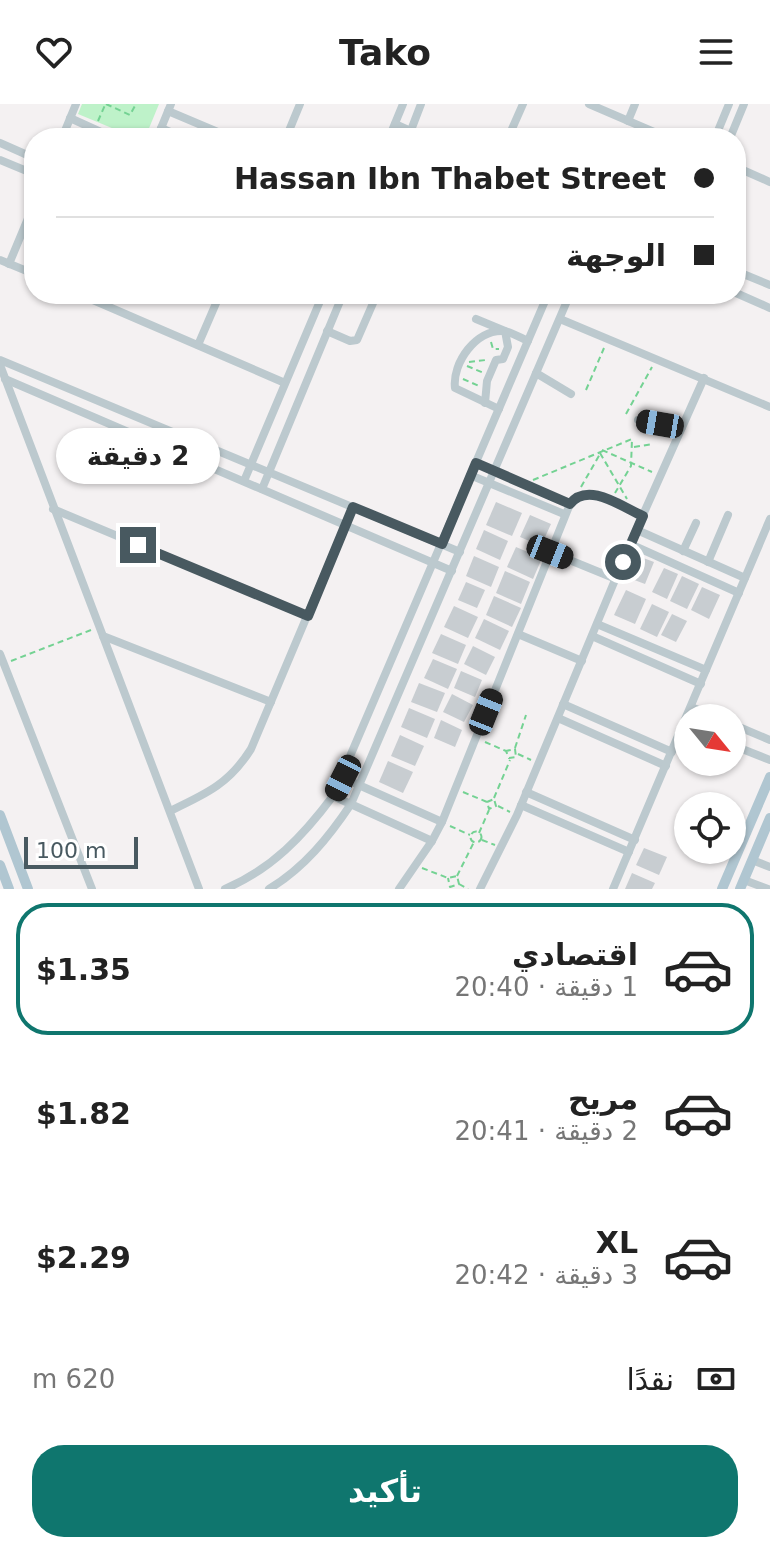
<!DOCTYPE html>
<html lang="ar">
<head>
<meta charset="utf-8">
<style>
  body { margin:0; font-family:"DejaVu Sans",Cairo,sans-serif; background:#f6f6f6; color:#222; direction:rtl; height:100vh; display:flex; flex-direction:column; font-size:30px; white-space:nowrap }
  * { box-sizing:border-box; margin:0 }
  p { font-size:26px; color:#767676 }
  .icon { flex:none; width:44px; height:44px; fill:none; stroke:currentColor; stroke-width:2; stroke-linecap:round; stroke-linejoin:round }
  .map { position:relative; height:785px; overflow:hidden; direction:ltr }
  .panel { display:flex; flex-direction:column; background:#fff; flex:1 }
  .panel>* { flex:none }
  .hud { position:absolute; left:24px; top:24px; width:722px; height:176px; border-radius:32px; box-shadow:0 2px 6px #0004; direction:rtl; display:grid; align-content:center; height:176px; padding:0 32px; background:#fff }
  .needle { width:52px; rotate:120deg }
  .controls { position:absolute; left:674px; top:600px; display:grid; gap:16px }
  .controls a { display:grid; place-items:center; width:72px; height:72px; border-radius:50%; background:#fff; box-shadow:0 2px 6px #0004; font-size:40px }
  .scale { position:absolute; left:24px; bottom:20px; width:114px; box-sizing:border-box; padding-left:8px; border:4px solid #485960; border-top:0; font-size:22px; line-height:28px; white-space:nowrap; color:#485960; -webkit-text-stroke:6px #fff; paint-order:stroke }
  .end { position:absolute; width:36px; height:36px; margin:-18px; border:10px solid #485960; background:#fff; box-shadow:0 0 0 4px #fff }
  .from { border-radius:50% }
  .bubble { position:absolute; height:56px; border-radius:28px; background:#fff; box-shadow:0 2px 6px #0004; font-size:26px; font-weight:700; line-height:56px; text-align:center; direction:rtl }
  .car { position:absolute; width:24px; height:48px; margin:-24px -12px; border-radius:10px; box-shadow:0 0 6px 2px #0007; background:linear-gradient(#222 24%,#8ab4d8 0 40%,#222 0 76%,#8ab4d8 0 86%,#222 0) }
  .hud b { display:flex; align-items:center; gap:28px; height:76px; font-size:30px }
  .hud b+b { border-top:2px solid #e0e0e0 }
  .hud i { width:20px; height:20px; background:#222 }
  ul { padding:14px 0 0; list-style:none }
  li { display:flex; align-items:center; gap:24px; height:132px; margin:0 16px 12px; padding:0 16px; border:4px solid transparent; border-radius:32px }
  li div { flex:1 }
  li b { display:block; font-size:30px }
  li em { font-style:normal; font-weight:700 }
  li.on { border-color:#0f766e }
  li>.icon { width:72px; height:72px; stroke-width:1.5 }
  .pay { display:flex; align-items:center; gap:20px; height:88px; padding:0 32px; font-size:30px }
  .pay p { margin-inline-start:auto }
  .cta { display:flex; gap:16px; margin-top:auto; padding:16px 32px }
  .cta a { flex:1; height:92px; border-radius:32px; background:#0f766e; color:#fff; font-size:32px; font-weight:700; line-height:92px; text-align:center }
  header { display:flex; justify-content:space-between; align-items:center; height:104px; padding:0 32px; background:#fff; font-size:36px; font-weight:700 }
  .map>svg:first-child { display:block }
  .green { fill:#bef2c9 }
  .building { fill:#c8cdd1 }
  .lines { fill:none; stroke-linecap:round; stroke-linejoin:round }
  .path { stroke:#74d293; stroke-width:2; stroke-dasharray:6 4; stroke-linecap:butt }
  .minor { stroke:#bcc9ce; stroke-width:8 }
  .major { stroke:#b0c6d1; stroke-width:10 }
  .route { stroke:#485960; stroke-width:10 }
</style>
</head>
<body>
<header><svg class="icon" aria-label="menu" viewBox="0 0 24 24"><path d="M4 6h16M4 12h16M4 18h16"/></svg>Tako<svg class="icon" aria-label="heart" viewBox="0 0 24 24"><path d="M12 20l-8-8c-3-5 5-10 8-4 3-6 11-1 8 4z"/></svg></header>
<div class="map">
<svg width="770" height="785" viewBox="0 0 770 785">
  <rect width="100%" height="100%" fill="#f4f1f2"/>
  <polygon class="green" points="82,0 159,0 145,34 136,34 78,10"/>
  <g class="building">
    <polygon points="496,398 522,409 512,432 486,421"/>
    <polygon points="530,411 551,420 541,442 520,433"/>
    <polygon points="484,426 508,437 500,456 476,445"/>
    <polygon points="516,443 542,454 533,475 507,463"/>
    <polygon points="474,452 499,463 491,483 466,472"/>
    <polygon points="638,452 654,458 645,480 629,474"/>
    <polygon points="664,464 678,470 667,495 652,488"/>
    <polygon points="505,467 530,478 521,500 496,489"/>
    <polygon points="682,472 699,480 687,505 670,497"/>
    <polygon points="466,478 485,486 477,504 458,496"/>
    <polygon points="702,483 720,491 709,515 691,506"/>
    <polygon points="626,486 646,495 635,520 614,511"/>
    <polygon points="494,492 521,504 512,523 486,511"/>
    <polygon points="652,500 669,508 657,533 640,525"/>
    <polygon points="454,502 478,513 468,534 444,523"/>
    <polygon points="672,510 687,517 676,538 661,531"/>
    <polygon points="484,515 509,527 500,546 475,534"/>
    <polygon points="441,530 466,541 458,560 432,549"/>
    <polygon points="473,542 495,553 486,571 464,560"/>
    <polygon points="433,555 457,565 448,585 424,574"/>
    <polygon points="461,567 482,576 475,593 454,584"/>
    <polygon points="419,579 445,589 437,608 411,598"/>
    <polygon points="452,590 473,601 464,618 443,608"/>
    <polygon points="409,604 435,615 427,634 401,623"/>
    <polygon points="441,616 462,626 455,643 434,634"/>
    <polygon points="400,631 424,642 415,662 391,652"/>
    <polygon points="388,657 413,668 403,689 379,678"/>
    <polygon points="644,744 667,753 659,771 636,761"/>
    <polygon points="632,769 655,779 652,785 625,785"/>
  </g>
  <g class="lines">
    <g class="path">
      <polyline points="106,0 130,11 136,0"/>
      <polyline points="98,17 105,1"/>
      <polyline points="491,238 493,245 499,245"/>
      <polyline points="469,258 486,256"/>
      <polyline points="467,262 484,269"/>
      <polyline points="463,275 479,282"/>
      <polyline points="586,286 604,244"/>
      <polyline points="626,310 652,263"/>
      <polyline points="634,343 653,340"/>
      <polyline points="602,346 652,368"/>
      <polyline points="600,349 627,395"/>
      <polyline points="533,376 632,335 631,362 615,389"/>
      <polyline points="581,383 600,350"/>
      <polyline points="11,557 91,526"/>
      <polyline points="485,638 506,647 509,654 516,653 515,645 506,647"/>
      <polyline points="515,644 526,611"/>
      <polyline points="518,650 531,656"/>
      <polyline points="463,688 487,698 489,705 496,702 494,695 487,698"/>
      <polyline points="494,694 510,656"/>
      <polyline points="498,702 510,708"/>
      <polyline points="450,722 470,731"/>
      <circle cx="476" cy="733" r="5.5"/>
      <polyline points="479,729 489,706"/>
      <polyline points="482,736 495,741"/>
      <polyline points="422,764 448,774 457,772 459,780 450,783 448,774"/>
      <polyline points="457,772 474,738"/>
      <polyline points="459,780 468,785"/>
    </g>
    <g class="minor">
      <polyline points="589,0 668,34"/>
      <polyline points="168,7 232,34"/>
      <polyline points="70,14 114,34"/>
      <polyline points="628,17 635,0"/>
      <polyline points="395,20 426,34"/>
      <polyline points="161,24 184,34"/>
      <polyline points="62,34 76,0"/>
      <polyline points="157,34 171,0"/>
      <polyline points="286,34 300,0"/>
      <polyline points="389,34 403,0"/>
      <polyline points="408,34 421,0"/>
      <polyline points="508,34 523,0"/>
      <polyline points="715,34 729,0"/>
      <polyline points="730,34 744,0"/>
      <polyline points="0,39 34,54"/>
      <polyline points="0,56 34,70"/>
      <polyline points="736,63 770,78"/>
      <polyline points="0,156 34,170"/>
      <polyline points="9,160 34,100"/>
      <polyline points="736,167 770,181"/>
      <polyline points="736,189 770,204"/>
      <polyline points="79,190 285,279"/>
      <polyline points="476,215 505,227 508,243 503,255 496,256 487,277 485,299"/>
      <polyline points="560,215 770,303"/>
      <polyline points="327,227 350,237 357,236 377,190"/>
      <polyline points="198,241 220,190"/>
      <polyline points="0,256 460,448"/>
      <polyline points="0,261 199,785"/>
      <polyline points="536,269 571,290"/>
      <polyline points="5,275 452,467"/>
      <path d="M499 305 455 284C452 259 476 225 504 227 511 228 521 234 528 237"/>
      <polyline points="638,316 682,323"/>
      <polyline points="476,359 570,400"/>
      <polyline points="470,371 564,410"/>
      <polyline points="244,377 323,190"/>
      <polyline points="262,385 343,190"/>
      <polyline points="53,405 308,512"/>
      <polyline points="637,426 745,474"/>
      <polyline points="630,440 739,489"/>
      <polyline points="683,447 696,419"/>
      <polyline points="550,448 616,475"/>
      <polyline points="708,458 728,411"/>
      <polyline points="597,520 706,566"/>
      <polyline points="518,530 582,557"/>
      <polyline points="103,532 271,598"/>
      <polyline points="592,532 701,580"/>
      <polyline points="0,550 92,785"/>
      <polyline points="563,600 672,648"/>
      <polyline points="691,603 718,614"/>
      <polyline points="558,614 666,662"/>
      <polyline points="732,620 770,636"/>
      <polyline points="732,641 770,656"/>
      <polyline points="343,674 442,718"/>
      <polyline points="526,688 635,736"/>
      <polyline points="333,692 432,737"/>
      <polyline points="521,701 629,748"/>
      <path d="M170 707C206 690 229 680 251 645L353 403"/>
      <polyline points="752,756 770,763"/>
      <polyline points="744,776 768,785"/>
      <path d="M225 785C272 765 303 732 333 692L548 190"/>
      <path d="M269 785C304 764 329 733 351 700L570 190"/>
      <path d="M399 785 432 737 442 718 570 400C588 377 623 403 643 412"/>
      <polyline points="480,785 517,711 630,440 704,274"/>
      <polyline points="613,785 770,415"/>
    </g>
    <g class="major">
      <polyline points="0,711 28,785"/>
      <polyline points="0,761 9,785"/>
      <polyline points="722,785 770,673"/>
      <polyline points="740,785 770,714"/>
    </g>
  </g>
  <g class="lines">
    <path class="route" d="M138 441 308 512 353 403 442 440 476 359 570 400C588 377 622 403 643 412L623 458"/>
  </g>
</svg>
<div class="controls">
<a><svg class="needle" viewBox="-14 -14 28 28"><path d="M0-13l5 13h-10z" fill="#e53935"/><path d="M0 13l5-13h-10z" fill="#767676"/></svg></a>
<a><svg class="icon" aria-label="locate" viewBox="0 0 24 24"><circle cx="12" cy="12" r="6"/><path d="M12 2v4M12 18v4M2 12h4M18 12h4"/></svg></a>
</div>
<div class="scale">100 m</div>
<i class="end from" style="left:623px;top:458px"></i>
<i class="end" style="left:138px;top:441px"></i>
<div class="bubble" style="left:56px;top:324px;width:164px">2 دقيقة</div>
<i class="car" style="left:660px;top:320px;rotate:280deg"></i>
<i class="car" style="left:550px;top:448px;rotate:112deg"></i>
<i class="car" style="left:486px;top:608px;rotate:22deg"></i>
<i class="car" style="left:343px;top:674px;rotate:207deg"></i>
<div class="hud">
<b><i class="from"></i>Hassan Ibn Thabet Street</b>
<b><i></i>الوجهة</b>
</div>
</div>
<section class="panel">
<ul>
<li class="on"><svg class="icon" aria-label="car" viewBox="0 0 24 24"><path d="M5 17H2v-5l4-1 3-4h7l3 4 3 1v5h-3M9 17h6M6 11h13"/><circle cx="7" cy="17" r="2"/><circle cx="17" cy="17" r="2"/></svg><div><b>اقتصادي</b><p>1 دقيقة · 20:40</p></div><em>$1.35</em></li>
<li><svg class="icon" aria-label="car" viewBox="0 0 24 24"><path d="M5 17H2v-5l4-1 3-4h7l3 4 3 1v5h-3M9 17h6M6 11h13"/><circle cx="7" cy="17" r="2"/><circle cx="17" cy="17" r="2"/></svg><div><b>مريح</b><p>2 دقيقة · 20:41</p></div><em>$1.82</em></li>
<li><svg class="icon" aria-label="car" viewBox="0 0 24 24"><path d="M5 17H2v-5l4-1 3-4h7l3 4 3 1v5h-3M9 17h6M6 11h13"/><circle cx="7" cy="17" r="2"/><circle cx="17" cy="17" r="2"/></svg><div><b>XL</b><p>3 دقيقة · 20:42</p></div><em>$2.29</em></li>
</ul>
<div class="pay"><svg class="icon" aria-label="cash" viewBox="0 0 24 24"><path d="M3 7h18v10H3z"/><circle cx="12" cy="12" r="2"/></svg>نقدًا<p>620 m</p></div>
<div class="cta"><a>تأكيد</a></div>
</section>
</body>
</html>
